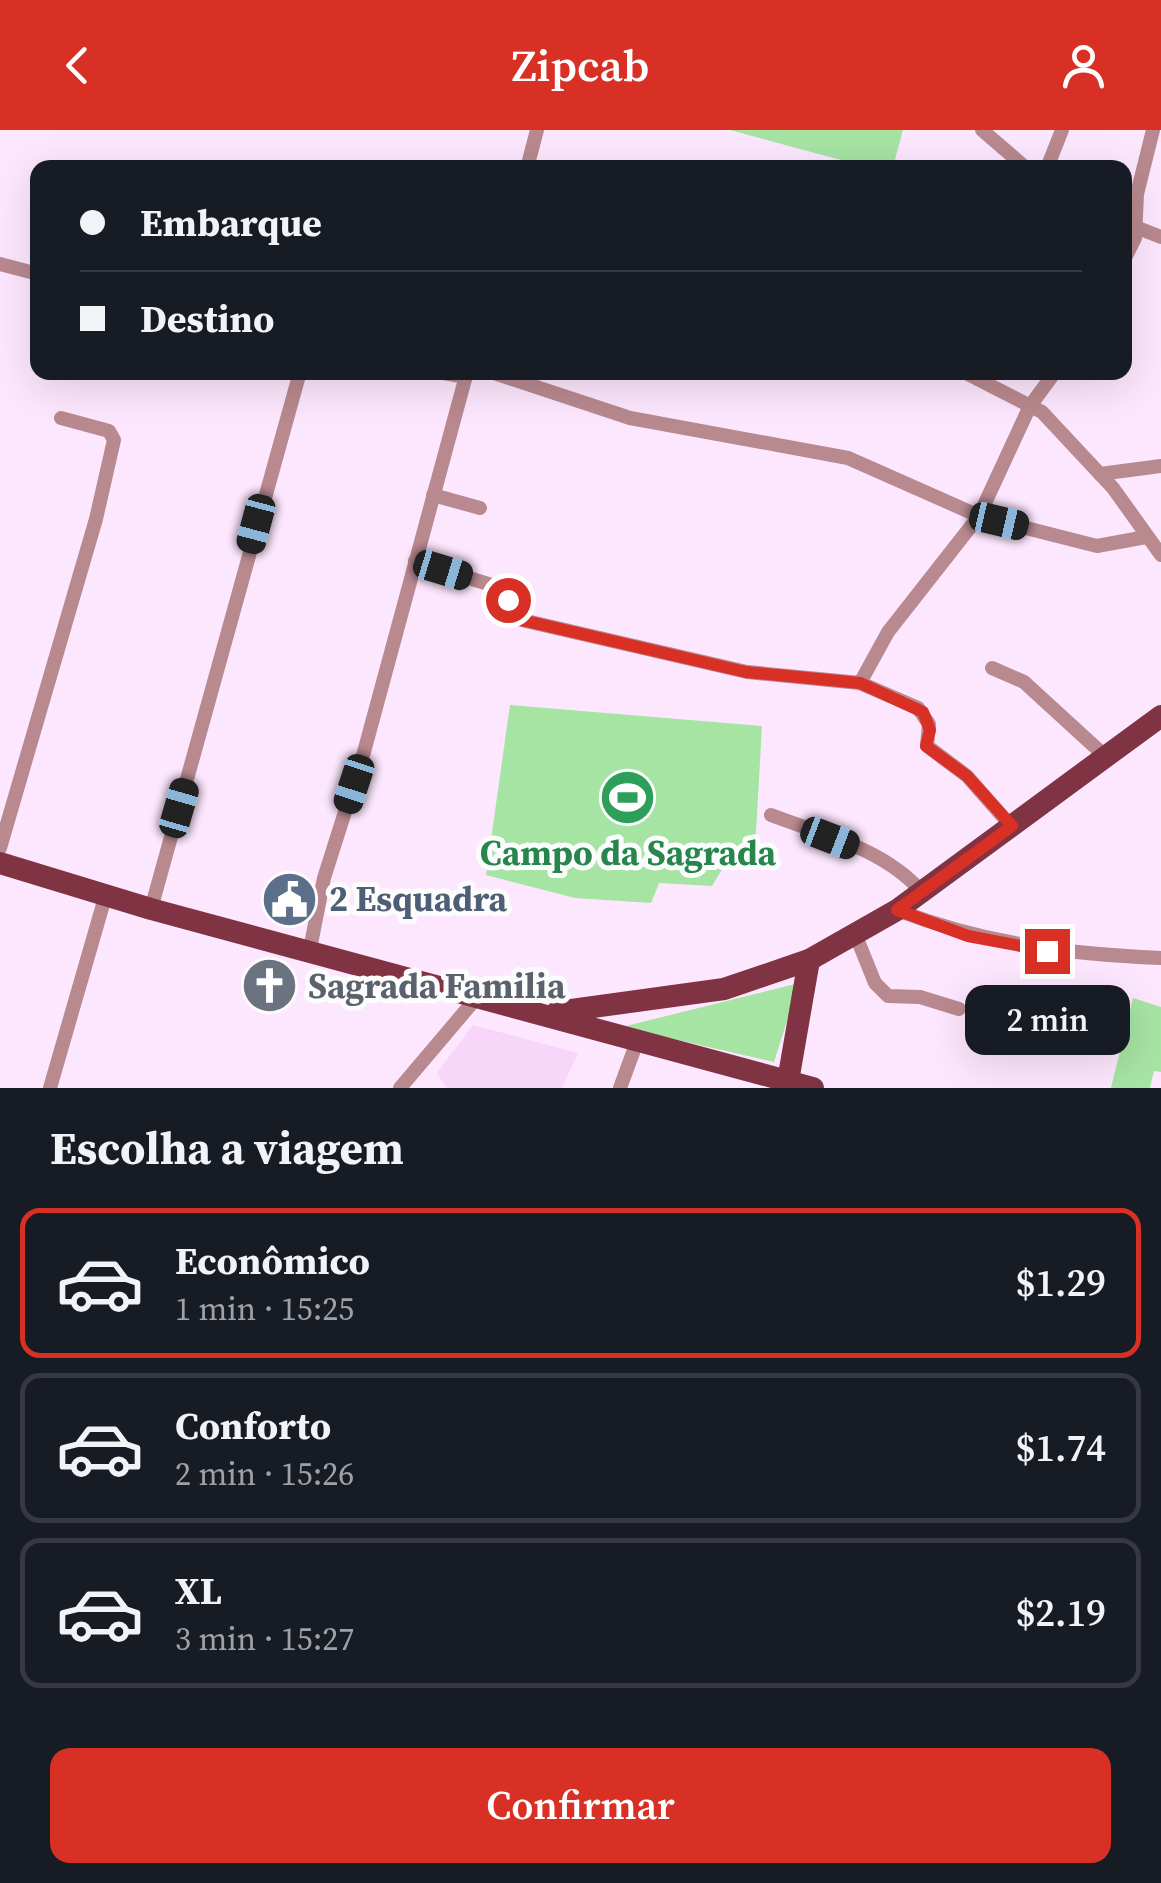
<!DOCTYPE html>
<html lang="pt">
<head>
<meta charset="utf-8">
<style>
  body { margin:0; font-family:"Source Serif 4",serif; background:#242831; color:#f1f3f6; height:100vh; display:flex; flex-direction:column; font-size:38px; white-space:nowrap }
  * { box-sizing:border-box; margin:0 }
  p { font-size:32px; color:#9ea1a6 }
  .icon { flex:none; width:55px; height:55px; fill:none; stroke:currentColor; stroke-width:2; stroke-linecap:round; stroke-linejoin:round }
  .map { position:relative; height:958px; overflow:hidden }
  .panel { display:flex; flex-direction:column; background:#171b24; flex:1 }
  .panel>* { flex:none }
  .top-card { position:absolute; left:30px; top:30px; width:1102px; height:220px; border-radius:20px; box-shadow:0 10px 40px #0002; display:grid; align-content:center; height:220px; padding:0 50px; background:#171b24 }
  .end { position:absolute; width:45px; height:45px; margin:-22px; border:12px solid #d93025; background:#fff; box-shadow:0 0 0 5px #fff }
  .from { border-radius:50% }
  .bubble { position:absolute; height:70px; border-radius:20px; background:#171b24; box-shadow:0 10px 40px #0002; font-size:32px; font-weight:600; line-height:70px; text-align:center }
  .car { position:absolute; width:30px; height:60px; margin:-30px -15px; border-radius:12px; box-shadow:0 0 8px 2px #0007; background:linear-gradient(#222 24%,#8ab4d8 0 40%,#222 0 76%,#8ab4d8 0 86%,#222 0) }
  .top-card b { display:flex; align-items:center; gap:35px; height:95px; font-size:38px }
  .top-card b+b { border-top:2px solid #363941 }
  .top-card i { width:25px; height:25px; background:#f1f3f6 }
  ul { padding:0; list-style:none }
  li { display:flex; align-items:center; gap:30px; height:150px; margin:0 20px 15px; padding:0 30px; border:5px solid #363941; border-radius:20px }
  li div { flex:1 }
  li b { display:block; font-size:38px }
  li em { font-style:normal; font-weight:600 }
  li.on { border-color:#d93025 }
  li>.icon { width:90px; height:90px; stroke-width:1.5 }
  h2 { padding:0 50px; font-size:45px; line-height:120px }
  .primary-button { display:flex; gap:20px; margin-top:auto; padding:20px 50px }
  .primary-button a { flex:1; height:115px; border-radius:20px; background:#d93025; color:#fff; font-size:40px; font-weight:600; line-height:115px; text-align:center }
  header { display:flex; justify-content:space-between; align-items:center; height:130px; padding:0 50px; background:#d93025; color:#fff; font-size:45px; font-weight:600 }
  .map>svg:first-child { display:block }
  .built { fill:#f7d6f9 }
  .green { fill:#a6e4a4 }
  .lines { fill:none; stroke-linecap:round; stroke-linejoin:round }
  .street { stroke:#b8898f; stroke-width:14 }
  .primary { stroke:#803343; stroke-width:22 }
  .route { stroke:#d93025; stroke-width:12 }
  .labels { text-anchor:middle; stroke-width:10; stroke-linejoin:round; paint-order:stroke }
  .leisure-label { font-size:35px; font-weight:bold; fill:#27864d; stroke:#fcfcfc }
  .service-label { font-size:35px; font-weight:bold; fill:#4e5e75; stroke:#fcfcfc; text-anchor:start }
  .worship-label { font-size:35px; font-weight:bold; fill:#5b616d; stroke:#fcfcfc; text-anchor:start }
</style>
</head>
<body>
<header><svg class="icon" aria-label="back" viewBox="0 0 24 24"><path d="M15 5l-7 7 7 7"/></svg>Zipcab<svg class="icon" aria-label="person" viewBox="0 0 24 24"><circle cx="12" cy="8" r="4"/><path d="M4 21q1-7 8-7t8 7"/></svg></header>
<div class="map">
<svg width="1161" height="958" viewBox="0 0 1161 958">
  <rect width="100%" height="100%" fill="#fde7fe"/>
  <polygon class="built" points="473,895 578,923 562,958 447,958 437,943"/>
  <g class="green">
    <polygon points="730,0 903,0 893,37 867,37"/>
    <polygon points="510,575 762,596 754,738 723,738 712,756 659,753 651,773 575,768 486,745"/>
    <polygon points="799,853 774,932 622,897"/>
    <polygon points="1133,868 1161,877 1161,942 1154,941 1150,958 1111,958"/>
  </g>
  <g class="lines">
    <g class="street">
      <polyline points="982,0 1026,38"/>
      <polyline points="527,38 537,0"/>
      <polyline points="1047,38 1062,0"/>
      <polyline points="1125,93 1161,107"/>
      <polyline points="1125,128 1135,108 1137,64 1153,0"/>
      <polyline points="0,134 38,144"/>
      <polyline points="438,242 466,247"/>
      <polyline points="491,242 630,288 848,328 979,386 1097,416 1146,407"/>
      <polyline points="964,242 1042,282 1113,358 1161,425"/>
      <polyline points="1100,344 1161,336"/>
      <polyline points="433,365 480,378"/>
      <polyline points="415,431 504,459 509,487 747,542 860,553 918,578 929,594 927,616 967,646 1011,696"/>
      <polyline points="992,538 1024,552 1106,627"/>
      <polyline points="860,553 888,502 979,386 1030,276 1055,242"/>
      <path d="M771 685C823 705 883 718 921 761"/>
      <polyline points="0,718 96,389 114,310 109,301 61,288"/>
      <polyline points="151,779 300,242"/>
      <path d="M897 780C985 814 1068 824 1161 828"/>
      <polyline points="856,806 875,853 888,866 920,867 959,879"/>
      <polyline points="310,819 324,748 364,622 467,242"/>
      <polyline points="50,958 106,764"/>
      <polyline points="400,958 478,866"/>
      <polyline points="620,958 638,909"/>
    </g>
    <g class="primary">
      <polyline points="0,733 151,779 813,958"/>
      <polyline points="557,882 724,859 809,830 897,780 1161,586"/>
      <polyline points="788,951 809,830"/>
    </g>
  </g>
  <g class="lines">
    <polyline class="route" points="508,470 509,487 746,542 860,553 923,582 930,600 926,616 967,646 1012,696 897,780 968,806 1047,821"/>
  </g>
  <defs>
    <symbol id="stadium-disc" viewBox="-11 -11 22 22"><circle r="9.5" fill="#2e9e5b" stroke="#fcfcfc"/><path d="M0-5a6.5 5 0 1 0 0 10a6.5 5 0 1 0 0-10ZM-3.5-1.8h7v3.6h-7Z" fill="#fff"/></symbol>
    <symbol id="civic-disc" viewBox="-11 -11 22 22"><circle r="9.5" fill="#5c6f8a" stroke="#fcfcfc"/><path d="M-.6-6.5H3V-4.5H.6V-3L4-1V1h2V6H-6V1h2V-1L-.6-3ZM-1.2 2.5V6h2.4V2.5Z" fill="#fff"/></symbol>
    <symbol id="church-disc" viewBox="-11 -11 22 22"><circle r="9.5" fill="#6b7280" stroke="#fcfcfc"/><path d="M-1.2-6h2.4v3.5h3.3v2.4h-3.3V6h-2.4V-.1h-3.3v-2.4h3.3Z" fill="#fff"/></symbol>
  </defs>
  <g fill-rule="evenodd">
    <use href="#stadium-disc" x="596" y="636" width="63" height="63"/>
    <use href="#civic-disc" x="258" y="738" width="63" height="63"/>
    <use href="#church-disc" x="238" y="824" width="63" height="63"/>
  </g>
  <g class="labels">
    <g class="leisure-label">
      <text x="628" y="735">Campo da Sagrada</text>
    </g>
    <g class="service-label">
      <text x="329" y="781">2 Esquadra</text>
    </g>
    <g class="worship-label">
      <text x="308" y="868">Sagrada Familia</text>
    </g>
  </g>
</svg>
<i class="end from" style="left:508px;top:470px"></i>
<i class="end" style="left:1047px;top:821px"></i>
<div class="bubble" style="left:965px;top:855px;width:165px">2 min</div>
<i class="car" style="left:999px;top:391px;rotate:103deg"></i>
<i class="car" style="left:256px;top:394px;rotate:195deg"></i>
<i class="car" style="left:443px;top:440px;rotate:107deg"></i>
<i class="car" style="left:354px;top:654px;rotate:198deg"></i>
<i class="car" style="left:179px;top:678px;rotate:16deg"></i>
<i class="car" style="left:830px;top:708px;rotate:111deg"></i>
<div class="top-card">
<b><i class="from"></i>Embarque</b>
<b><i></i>Destino</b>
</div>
</div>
<section class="panel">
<h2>Escolha a viagem</h2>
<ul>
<li class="on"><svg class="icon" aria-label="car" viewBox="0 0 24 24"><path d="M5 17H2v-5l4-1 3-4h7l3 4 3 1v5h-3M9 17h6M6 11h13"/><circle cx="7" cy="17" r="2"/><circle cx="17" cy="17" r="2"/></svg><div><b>Econômico</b><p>1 min · 15:25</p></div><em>$1.29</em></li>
<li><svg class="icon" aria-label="car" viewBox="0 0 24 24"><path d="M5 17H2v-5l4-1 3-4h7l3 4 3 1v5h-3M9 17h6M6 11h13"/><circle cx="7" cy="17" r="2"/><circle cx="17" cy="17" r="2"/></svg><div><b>Conforto</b><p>2 min · 15:26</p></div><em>$1.74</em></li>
<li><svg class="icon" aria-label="car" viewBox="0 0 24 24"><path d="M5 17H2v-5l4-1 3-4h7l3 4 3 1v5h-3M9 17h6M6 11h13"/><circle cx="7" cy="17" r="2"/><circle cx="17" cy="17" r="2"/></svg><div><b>XL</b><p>3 min · 15:27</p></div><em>$2.19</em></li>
</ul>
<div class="primary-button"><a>Confirmar</a></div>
</section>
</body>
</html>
